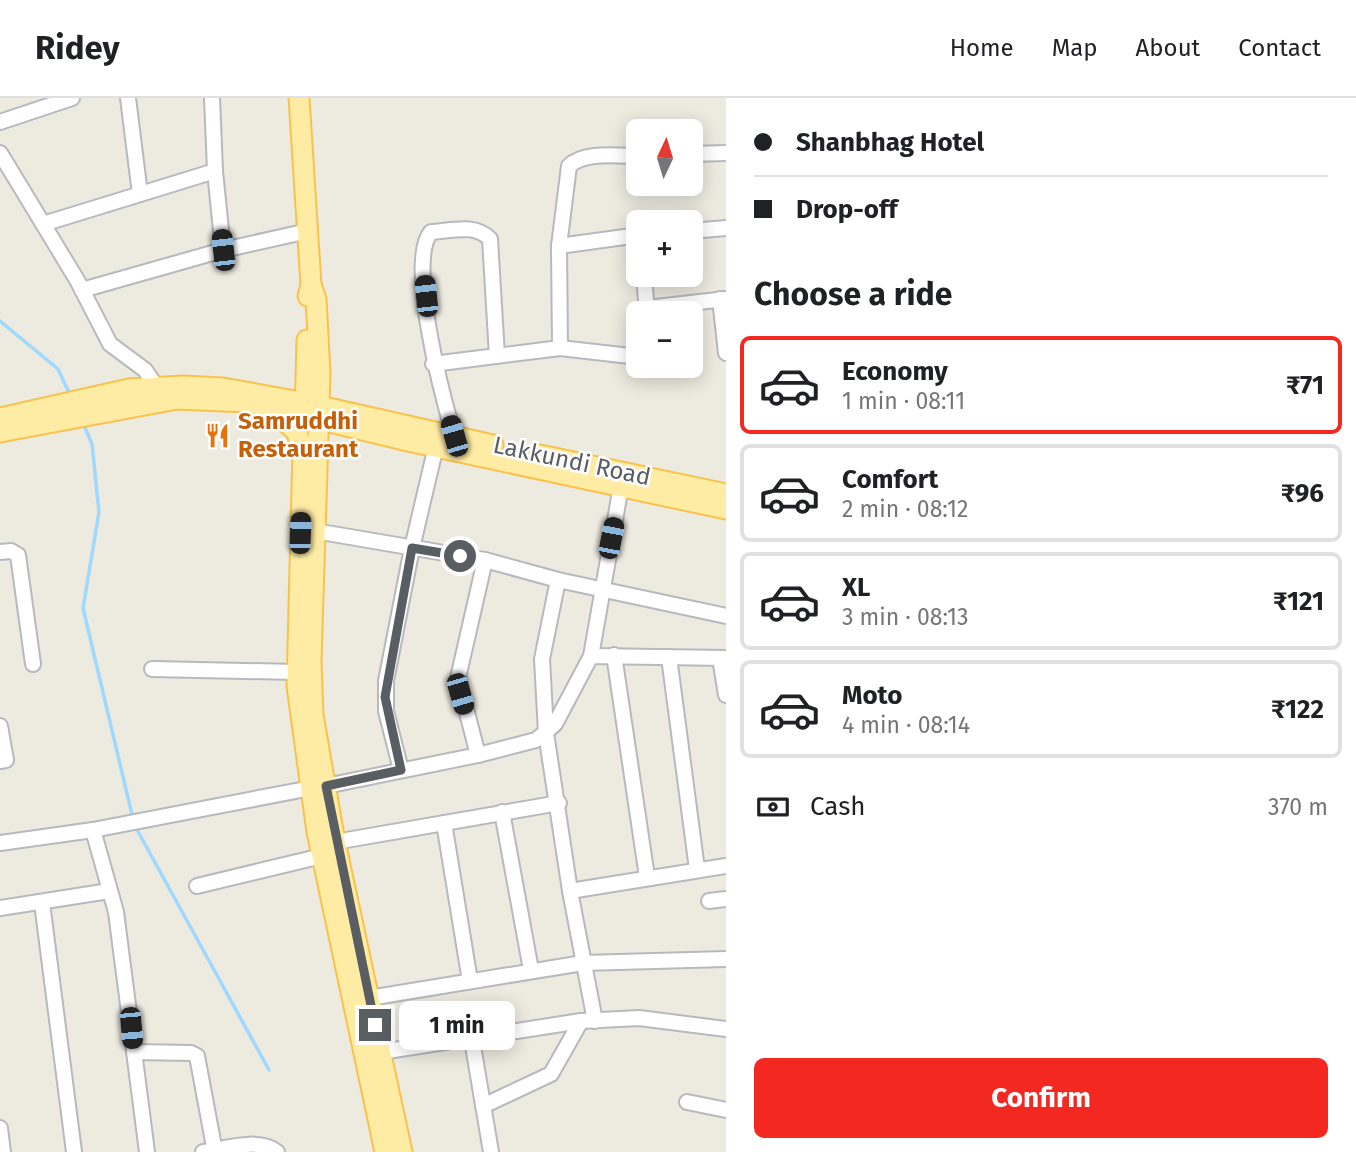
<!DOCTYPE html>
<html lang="en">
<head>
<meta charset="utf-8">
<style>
  body { margin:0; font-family:"Fira Sans",sans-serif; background:#f2f2f2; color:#202124; height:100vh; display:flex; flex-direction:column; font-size:26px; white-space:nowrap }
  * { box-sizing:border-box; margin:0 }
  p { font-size:23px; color:#757577 }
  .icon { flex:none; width:38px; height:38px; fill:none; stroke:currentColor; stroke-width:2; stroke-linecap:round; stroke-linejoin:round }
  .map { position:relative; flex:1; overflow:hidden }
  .details { display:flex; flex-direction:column; background:#fff; width:630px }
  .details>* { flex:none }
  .hud { display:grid; align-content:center; height:154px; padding:0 28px; background:#fff }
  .needle { width:46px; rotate:4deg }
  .fabs { position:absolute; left:626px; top:21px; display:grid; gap:14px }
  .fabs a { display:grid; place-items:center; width:77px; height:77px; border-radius:10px; background:#fff; box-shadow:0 4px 18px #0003; font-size:35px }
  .end { position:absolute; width:32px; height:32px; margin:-16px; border:9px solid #595e63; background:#fff; box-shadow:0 0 0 4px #fff }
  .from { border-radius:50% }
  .bubble { position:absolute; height:49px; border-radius:10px; background:#fff; box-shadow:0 4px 18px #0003; font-size:23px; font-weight:700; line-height:49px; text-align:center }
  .car { position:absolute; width:21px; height:42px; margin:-21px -10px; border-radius:9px; box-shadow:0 0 5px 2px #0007; background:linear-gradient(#222 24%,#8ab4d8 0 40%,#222 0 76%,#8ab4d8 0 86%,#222 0) }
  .hud b { display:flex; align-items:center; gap:24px; height:66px; font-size:26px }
  .hud b+b { border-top:2px solid #e0e0e0 }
  .hud i { width:18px; height:18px; background:#202124 }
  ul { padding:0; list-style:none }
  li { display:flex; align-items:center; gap:21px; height:98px; margin:0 14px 10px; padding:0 14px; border:4px solid #e0e0e0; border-radius:10px }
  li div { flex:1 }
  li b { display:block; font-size:26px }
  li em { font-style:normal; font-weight:700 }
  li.active { border-color:#f32821 }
  li>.icon { width:63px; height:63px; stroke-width:1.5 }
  h2 { padding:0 28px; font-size:32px; line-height:84px }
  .pay { display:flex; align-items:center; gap:18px; height:77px; padding:0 28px; font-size:26px }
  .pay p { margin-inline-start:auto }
  .action { display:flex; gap:14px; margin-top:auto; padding:14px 28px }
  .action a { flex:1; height:80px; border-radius:10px; background:#f32821; color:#fff; font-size:28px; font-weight:700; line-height:80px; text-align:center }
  header { display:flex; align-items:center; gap:42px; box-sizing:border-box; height:98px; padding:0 35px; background:#fff; border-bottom:2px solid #e0e0e0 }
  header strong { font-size:33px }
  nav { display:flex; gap:38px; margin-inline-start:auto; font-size:24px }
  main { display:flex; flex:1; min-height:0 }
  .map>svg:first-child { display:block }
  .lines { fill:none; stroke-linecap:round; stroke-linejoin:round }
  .stream { stroke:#9fd9ff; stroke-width:3.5 }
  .minor-casing { stroke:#b6b9be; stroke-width:18 }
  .major-casing { stroke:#f9c24d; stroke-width:23 }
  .minor { stroke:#fff; stroke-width:14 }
  .major { stroke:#ffeca4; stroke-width:19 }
  .route { stroke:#595e63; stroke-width:9 }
  .labels { text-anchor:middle; stroke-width:5; stroke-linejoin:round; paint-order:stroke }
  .food-label { font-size:24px; font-weight:bold; fill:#c56008; stroke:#fff; text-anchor:start }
  .street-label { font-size:24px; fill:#595e63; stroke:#fff }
</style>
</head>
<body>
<header>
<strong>Ridey</strong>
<nav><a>Home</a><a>Map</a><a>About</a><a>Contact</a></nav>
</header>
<main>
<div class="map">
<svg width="726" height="1054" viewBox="0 0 726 1054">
  <rect width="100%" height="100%" fill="#edeae0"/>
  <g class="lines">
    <g class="stream">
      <polyline points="0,223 58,271 71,299"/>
      <polyline points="83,325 92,346 99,414 83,510 133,721"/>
      <polyline points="135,728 269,972"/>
    </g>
    <defs>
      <g id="minor">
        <polyline points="128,0 140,96"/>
        <polyline points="212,0 215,73 223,152"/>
        <polyline points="0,24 72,0"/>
        <polyline points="0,55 77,182 110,246 145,272 156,288"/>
        <polyline points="691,56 726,55"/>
        <polyline points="43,126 215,73"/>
        <polyline points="691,133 726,130"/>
        <polyline points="559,148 639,137"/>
        <polyline points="644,177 647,215"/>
        <polyline points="82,192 223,152 308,133"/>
        <polyline points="720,201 726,255"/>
        <polyline points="647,210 726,201"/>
        <polyline points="560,250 639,259"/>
        <path d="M433 266 560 250 559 148 569 68C584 53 618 58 639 58"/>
        <path d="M454 338C443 300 406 163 431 134 451 133 475 125 490 141L497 258"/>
        <polyline points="315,433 485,462 558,482 726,518"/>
        <polyline points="0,454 11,453 18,457 33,566"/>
        <polyline points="558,482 542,561 546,635 570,793 595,923"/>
        <polyline points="614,557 647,779"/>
        <polyline points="591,558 621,388"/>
        <polyline points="669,559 697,771"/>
        <polyline points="720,560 726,597"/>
        <polyline points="152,571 297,574"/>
        <polyline points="0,628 6,662 0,663"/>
        <polyline points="478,657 458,580 485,462"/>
        <polyline points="401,672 386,613 386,583 412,450 436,348"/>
        <polyline points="326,688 478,657 536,642 555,626 591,558 726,560"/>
        <polyline points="502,714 531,872"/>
        <polyline points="444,725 470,883"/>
        <polyline points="93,732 116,814 147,1054"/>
        <polyline points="335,744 559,705"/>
        <polyline points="0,745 93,732 311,690"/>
        <polyline points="197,788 322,758"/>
        <polyline points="570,793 726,768"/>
        <polyline points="709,803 726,801"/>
        <polyline points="42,805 74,1054"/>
        <polyline points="0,810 109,793"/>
        <polyline points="369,900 583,865 726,861"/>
        <polyline points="472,942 491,1054"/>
        <polyline points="134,954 191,955 197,958 215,1054"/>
        <polyline points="381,954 581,923 639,920 726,931"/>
        <polyline points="687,1004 726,1012"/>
        <polyline points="483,1008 551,976 581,923"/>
        <polyline points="0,1030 3,1054"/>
        <path d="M203 1054C224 1051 260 1039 277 1054"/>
      </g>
      <g id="major">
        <polyline points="299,0 311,187 308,198"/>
        <polyline points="311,187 316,201 320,275 311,563 313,617 335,744 402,1054"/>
        <polyline points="270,311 296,333 303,351 297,588 317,734 385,1054"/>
        <polyline points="305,317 307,242"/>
        <polyline points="0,320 129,291 183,288 223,290 306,305 493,347"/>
        <polyline points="0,334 177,301 247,304 408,343 726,411"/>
        <polyline points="540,357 726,396"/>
      </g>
    </defs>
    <use href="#minor" class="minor-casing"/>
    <use href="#major" class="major-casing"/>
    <use href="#minor" class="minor"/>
    <use href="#major" class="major"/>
  </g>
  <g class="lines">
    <polyline class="route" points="375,927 326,688 401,672 385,599 412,450 460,458"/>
  </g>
  <defs>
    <symbol id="restaurant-bare" viewBox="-9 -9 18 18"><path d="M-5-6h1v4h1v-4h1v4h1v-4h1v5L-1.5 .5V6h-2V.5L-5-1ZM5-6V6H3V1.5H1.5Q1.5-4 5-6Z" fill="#e8710a" stroke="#fff" stroke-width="2.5" paint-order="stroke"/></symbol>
  </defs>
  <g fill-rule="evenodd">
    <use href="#restaurant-bare" x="200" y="320" width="35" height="35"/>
  </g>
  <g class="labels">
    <g class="food-label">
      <text x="238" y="331">Samruddhi<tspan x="238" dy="28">Restaurant</tspan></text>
    </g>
    <g class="street-label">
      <text transform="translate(572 363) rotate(12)" y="8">Lakkundi Road</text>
    </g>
  </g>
</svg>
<div class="fabs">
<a><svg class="needle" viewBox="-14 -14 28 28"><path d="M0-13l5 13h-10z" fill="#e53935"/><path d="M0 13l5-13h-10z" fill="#757577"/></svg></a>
<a>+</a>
<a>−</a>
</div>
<i class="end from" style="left:460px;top:458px"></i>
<i class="end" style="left:375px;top:927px"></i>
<div class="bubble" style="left:399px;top:903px;width:116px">1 min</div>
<i class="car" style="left:223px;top:152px;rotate:354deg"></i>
<i class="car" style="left:426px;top:198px;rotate:354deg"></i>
<i class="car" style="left:454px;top:338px;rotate:344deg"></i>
<i class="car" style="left:300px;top:435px;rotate:2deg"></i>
<i class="car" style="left:611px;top:440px;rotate:11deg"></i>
<i class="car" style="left:460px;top:596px;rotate:164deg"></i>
<i class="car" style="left:131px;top:930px;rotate:175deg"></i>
</div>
<section class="details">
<div class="hud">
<b><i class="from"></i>Shanbhag Hotel</b>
<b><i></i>Drop-off</b>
</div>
<h2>Choose a ride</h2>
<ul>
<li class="active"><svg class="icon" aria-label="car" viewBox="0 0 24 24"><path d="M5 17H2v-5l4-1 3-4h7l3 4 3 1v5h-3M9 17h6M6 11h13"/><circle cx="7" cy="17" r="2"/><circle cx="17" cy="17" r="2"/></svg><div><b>Economy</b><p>1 min · 08:11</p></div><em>₹71</em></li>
<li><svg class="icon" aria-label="car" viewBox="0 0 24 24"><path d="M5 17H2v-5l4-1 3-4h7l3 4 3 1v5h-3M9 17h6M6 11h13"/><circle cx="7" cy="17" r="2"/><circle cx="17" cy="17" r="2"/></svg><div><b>Comfort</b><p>2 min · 08:12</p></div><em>₹96</em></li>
<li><svg class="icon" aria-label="car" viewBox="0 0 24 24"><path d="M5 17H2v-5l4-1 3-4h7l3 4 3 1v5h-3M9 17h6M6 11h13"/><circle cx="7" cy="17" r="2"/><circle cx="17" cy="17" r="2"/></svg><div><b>XL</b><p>3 min · 08:13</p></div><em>₹121</em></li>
<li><svg class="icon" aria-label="car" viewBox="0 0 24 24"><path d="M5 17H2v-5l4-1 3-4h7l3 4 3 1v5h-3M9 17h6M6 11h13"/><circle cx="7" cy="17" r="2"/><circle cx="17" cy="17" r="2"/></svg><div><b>Moto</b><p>4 min · 08:14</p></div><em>₹122</em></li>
</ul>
<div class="pay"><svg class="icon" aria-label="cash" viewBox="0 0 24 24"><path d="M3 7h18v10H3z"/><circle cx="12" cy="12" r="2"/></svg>Cash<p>370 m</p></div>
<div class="action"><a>Confirm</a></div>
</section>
</main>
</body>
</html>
